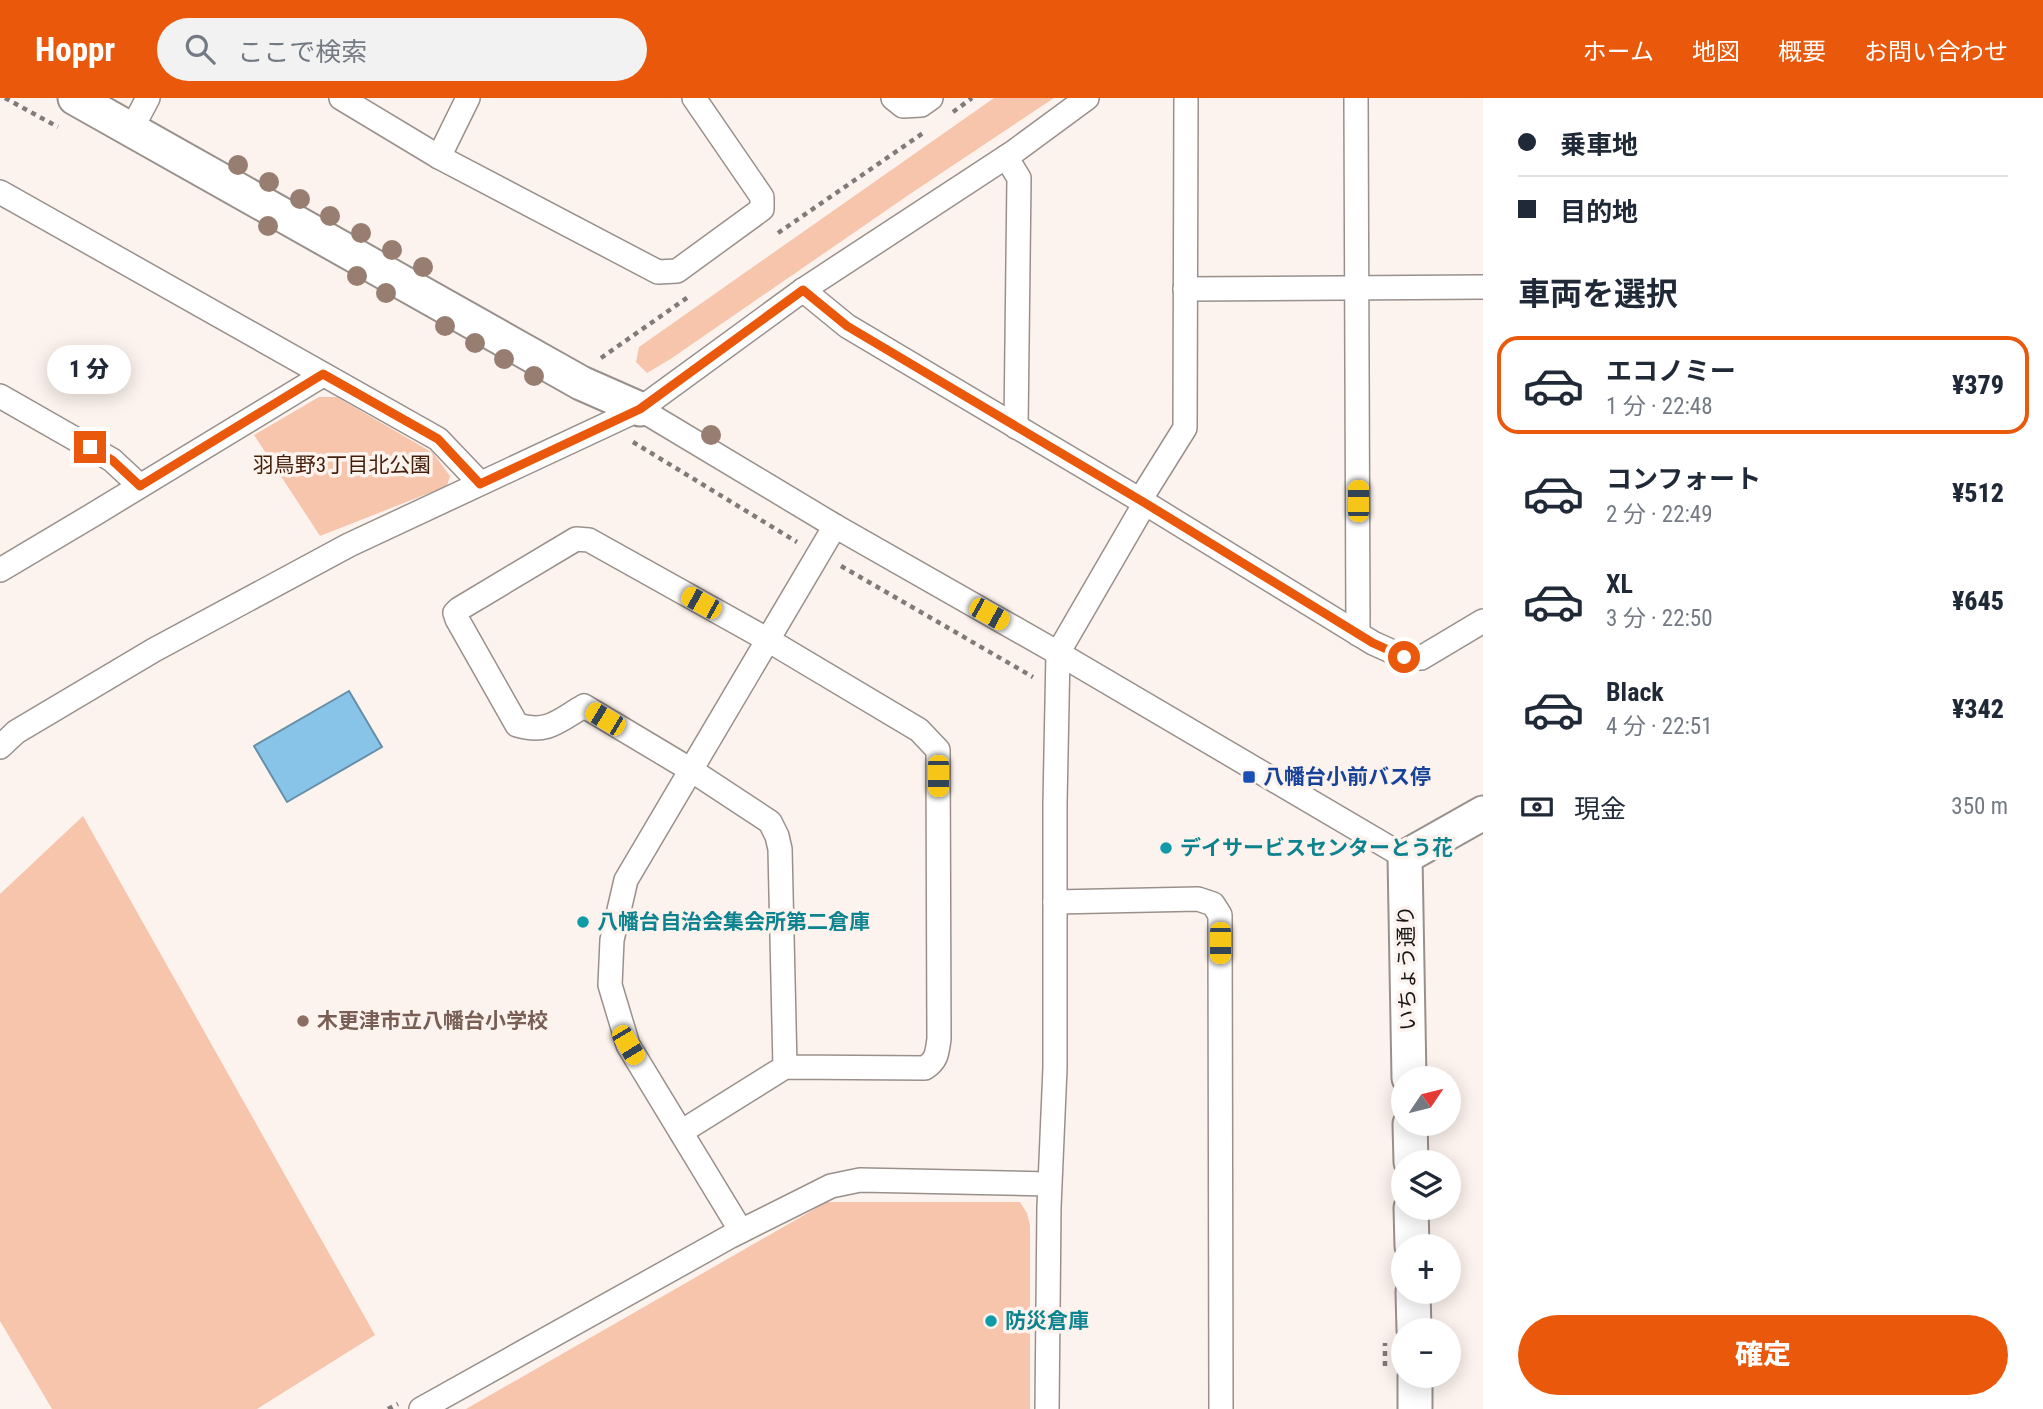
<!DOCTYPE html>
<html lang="ja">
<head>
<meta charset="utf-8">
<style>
  body { margin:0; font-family:"Roboto Condensed","Noto Sans JP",sans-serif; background:#f2f2f3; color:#1f2937; height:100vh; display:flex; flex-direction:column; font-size:26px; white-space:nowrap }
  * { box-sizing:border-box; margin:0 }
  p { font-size:23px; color:#747a83 }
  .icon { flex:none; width:38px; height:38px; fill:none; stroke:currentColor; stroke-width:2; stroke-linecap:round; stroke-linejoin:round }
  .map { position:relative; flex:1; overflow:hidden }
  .panel { display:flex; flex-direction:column; background:#fff; width:560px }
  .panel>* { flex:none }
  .hud { display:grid; align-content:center; height:154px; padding:0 35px; background:#fff }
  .needle { width:46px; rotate:55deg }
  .tools { position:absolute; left:1391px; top:968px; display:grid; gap:14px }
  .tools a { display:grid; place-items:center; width:70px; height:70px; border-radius:50%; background:#fff; box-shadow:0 4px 18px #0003; font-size:35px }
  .end { position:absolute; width:32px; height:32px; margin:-16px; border:9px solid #ea580c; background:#fff; box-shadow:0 0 0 4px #fff }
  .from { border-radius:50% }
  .bubble { position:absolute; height:49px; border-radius:24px; background:#fff; box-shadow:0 4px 18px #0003; font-size:23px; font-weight:800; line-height:49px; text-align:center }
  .car { position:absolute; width:21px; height:42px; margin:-21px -10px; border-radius:9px; box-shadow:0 0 5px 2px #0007; background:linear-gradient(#f5c518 24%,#345 0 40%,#f5c518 0 76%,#345 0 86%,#f5c518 0) }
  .hud b { display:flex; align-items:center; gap:24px; height:66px; font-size:26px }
  .hud b+b { border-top:2px solid #e0e1e3 }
  .hud i { width:18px; height:18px; background:#1f2937 }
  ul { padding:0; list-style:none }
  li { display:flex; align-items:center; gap:21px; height:98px; margin:0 14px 10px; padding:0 21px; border:4px solid transparent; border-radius:21px }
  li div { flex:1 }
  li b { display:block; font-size:26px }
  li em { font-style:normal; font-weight:800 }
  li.on { border-color:#ea580c }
  li>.icon { width:63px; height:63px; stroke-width:1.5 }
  h2 { padding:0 35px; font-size:32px; line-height:84px }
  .pay { display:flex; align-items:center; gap:18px; height:77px; padding:0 35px; font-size:26px }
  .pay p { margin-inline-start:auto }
  .cta { display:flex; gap:14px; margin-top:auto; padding:14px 35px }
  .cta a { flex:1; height:80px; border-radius:42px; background:#ea580c; color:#fff; font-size:28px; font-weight:800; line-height:80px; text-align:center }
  header { display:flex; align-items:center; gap:42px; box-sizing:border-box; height:98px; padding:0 35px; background:#ea580c; color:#fff }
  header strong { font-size:33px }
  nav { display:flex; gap:38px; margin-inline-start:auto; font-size:24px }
  .search { width:490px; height:63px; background:#f2f2f3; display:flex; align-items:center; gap:18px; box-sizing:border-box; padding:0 24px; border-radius:38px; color:#747a83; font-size:26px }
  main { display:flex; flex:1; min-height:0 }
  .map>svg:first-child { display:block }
  .green { fill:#f7c4ac }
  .water { fill:#88c3e8; stroke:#668fa8; stroke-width:2 }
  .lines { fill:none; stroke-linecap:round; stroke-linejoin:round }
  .street-casing { stroke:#99908b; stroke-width:26 }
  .secondary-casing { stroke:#99908b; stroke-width:37 }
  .path { stroke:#807b78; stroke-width:4.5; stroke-dasharray:5 5; stroke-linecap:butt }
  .street { stroke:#fff; stroke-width:23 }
  .secondary { stroke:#fff; stroke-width:33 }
  .tree { fill:#977e71 }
  .route { stroke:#ea580c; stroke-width:9 }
  .transit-dot { fill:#1a4fb4; stroke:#fcf3ee; stroke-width:2.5 }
  .culture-dot { fill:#0f9aa8; stroke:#fcf3ee; stroke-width:2.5 }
  .education-dot { fill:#8d6e63; stroke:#fcf3ee; stroke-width:2.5 }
  .labels { text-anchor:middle; stroke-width:7; stroke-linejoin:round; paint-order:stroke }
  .park-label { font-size:21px; fill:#451e0a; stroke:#fcf3ee }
  .transit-label { font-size:21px; font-weight:bold; fill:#164399; stroke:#fcf3ee; text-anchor:start }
  .culture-label { font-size:21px; font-weight:bold; fill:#0d838f; stroke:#fcf3ee; text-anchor:start }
  .street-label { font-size:21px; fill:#181514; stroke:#fcf3ee }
  .education-label { font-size:21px; font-weight:bold; fill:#785e54; stroke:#fcf3ee; text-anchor:start }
</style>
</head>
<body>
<header>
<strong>Hoppr</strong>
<div class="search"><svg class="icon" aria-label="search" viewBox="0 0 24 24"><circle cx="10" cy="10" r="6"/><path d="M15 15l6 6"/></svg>ここで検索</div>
<nav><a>ホーム</a><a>地図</a><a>概要</a><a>お問い合わせ</a></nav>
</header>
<main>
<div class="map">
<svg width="1483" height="1311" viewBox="0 0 1483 1311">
  <rect width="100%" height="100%" fill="#fcf3ee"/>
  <g class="green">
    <polygon points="994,0 1054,0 910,96 672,260 647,275 636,264 639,249"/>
    <polygon points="319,299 337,299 433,355 450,378 447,388 320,438 254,337"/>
    <polygon points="83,718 375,1237 257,1311 52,1311 0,1223 0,796"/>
    <polygon points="827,1104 1020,1104 1027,1115 1030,1127 1030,1311 466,1311"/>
  </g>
  <polygon class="water" points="349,593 382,649 287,704 254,648"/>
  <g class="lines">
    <defs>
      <g id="street">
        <polyline points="341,0 439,59 658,174 677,173 762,111 762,99 694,0"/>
        <polyline points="893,0 903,8 921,7 931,0"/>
        <polyline points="1356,0 1358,536"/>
        <polyline points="131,32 148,0"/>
        <polyline points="439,59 468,0"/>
        <polyline points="1006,59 1019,80 1016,329"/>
        <polyline points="0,94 438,341 480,385"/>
        <polyline points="1185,191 1483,189"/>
        <polyline points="803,192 847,228 1145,405 1373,545 1404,559 1421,560 1483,523"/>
        <polyline points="0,298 112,362 140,388"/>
        <polyline points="640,311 835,428 1058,555 1405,759"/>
        <polyline points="1140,402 1185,330 1186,0"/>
        <polyline points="0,472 96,415 323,277"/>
        <polyline points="0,649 16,634 154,552 349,447 640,311 803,192 1015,53 1087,0"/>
        <polyline points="1055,804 1198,801 1213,806 1220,817 1221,1311"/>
        <path d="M681 1034 785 969 925 970C937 962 937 955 939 941L938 652 919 632 768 542 589 442 576 441 459 511 455 515 457 521 517 627C548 636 558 623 584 608L691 672 770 724 777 738 780 751 785 969"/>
        <polyline points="741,1133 628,947 610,887 612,842 626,782 835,428"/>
        <polyline points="421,1311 731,1138 831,1088 860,1082 1049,1086"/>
        <polyline points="1047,1311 1049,1109 1055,970 1055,705 1058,555 1145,405"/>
      </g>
      <g id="secondary">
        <polyline points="75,0 581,285 640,311"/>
        <polyline points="1409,980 1405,759 1483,715"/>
        <polyline points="1410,1026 1411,1064"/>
        <polyline points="1411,1110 1412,1148"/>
        <polyline points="1413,1194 1414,1232"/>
        <polyline points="1415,1278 1415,1311"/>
      </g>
    </defs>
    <use href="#street" class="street-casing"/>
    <use href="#secondary" class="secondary-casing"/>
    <g class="path">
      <polyline points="5,0 58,29"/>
      <polyline points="953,14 972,0"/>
      <polyline points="778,135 926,33"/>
      <polyline points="601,260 691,197"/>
      <polyline points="633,344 797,444"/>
      <polyline points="841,468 1033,579"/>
      <polyline points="1385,1268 1385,1245"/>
      <polyline points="388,1311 398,1306"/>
    </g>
    <use href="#street" class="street"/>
    <use href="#secondary" class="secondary"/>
  </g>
  <g class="tree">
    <circle cx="238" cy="67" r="10"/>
    <circle cx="269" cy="84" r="10"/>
    <circle cx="300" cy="101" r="10"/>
    <circle cx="330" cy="118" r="10"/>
    <circle cx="268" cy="128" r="10"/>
    <circle cx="361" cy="135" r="10"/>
    <circle cx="392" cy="152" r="10"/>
    <circle cx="423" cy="169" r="10"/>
    <circle cx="357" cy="178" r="10"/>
    <circle cx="386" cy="195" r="10"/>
    <circle cx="445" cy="228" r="10"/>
    <circle cx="475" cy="245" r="10"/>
    <circle cx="504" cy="261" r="10"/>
    <circle cx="534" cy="278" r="10"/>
    <circle cx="711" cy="337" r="10"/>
  </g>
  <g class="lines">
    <polyline class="route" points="90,349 112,362 140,388 323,276 438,341 480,386 640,311 803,192 847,228 1145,405 1373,545 1404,559"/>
  </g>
  <rect class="transit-dot" x="1242" y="672" width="14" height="14" rx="3.5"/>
  <g class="culture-dot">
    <circle cx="1166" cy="750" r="7"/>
    <circle cx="583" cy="824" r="7"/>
    <circle cx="991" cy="1223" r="7"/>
  </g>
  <circle class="education-dot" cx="303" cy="923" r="7"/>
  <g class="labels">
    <g class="park-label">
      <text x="342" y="374">羽鳥野3丁目北公園</text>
    </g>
    <g class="transit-label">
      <text x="1263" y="686">八幡台小前バス停</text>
    </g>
    <g class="culture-label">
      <text x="1180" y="757">デイサービスセンターとう花</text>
      <text x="597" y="831">八幡台自治会集会所第二倉庫</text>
      <text x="1005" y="1230">防災倉庫</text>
    </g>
    <g class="street-label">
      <text transform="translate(1407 870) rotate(-91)" y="7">いちょう通り</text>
    </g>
    <g class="education-label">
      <text x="317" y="930">木更津市立八幡台小学校</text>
    </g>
  </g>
</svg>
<div class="tools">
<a><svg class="needle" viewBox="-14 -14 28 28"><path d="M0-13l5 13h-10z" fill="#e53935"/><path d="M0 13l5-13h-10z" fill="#747a83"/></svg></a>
<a><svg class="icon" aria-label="layers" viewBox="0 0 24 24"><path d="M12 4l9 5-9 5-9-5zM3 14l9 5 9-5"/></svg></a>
<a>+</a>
<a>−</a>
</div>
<i class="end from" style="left:1404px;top:559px"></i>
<i class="end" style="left:90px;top:349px"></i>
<div class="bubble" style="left:47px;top:247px;width:84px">1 分</div>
<i class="car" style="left:1358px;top:403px;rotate:0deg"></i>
<i class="car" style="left:701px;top:505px;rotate:299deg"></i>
<i class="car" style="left:989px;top:516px;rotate:119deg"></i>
<i class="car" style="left:605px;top:621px;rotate:301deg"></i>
<i class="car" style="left:938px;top:678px;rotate:180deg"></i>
<i class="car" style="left:1220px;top:845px;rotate:180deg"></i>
<i class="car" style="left:628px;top:947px;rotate:149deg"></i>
</div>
<section class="panel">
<div class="hud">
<b><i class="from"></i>乗車地</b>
<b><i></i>目的地</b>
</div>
<h2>車両を選択</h2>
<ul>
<li class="on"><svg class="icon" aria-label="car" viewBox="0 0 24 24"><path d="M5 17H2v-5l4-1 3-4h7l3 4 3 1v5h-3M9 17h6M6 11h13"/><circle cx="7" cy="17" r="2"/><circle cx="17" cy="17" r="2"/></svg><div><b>エコノミー</b><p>1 分 · 22:48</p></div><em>¥379</em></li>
<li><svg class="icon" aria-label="car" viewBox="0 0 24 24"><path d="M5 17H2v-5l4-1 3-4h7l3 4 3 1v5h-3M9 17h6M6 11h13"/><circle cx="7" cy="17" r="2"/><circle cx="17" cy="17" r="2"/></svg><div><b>コンフォート</b><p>2 分 · 22:49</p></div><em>¥512</em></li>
<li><svg class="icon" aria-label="car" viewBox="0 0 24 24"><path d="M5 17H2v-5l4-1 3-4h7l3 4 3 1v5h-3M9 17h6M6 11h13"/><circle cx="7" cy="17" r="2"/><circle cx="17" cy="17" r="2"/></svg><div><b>XL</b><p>3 分 · 22:50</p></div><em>¥645</em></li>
<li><svg class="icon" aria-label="car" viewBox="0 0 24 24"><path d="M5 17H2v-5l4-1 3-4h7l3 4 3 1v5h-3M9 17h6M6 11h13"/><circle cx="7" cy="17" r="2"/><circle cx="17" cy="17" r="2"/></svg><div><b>Black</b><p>4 分 · 22:51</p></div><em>¥342</em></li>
</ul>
<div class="pay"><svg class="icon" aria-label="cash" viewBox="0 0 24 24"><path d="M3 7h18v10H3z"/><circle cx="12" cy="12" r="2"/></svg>現金<p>350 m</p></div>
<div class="cta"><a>確定</a></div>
</section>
</main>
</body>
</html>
